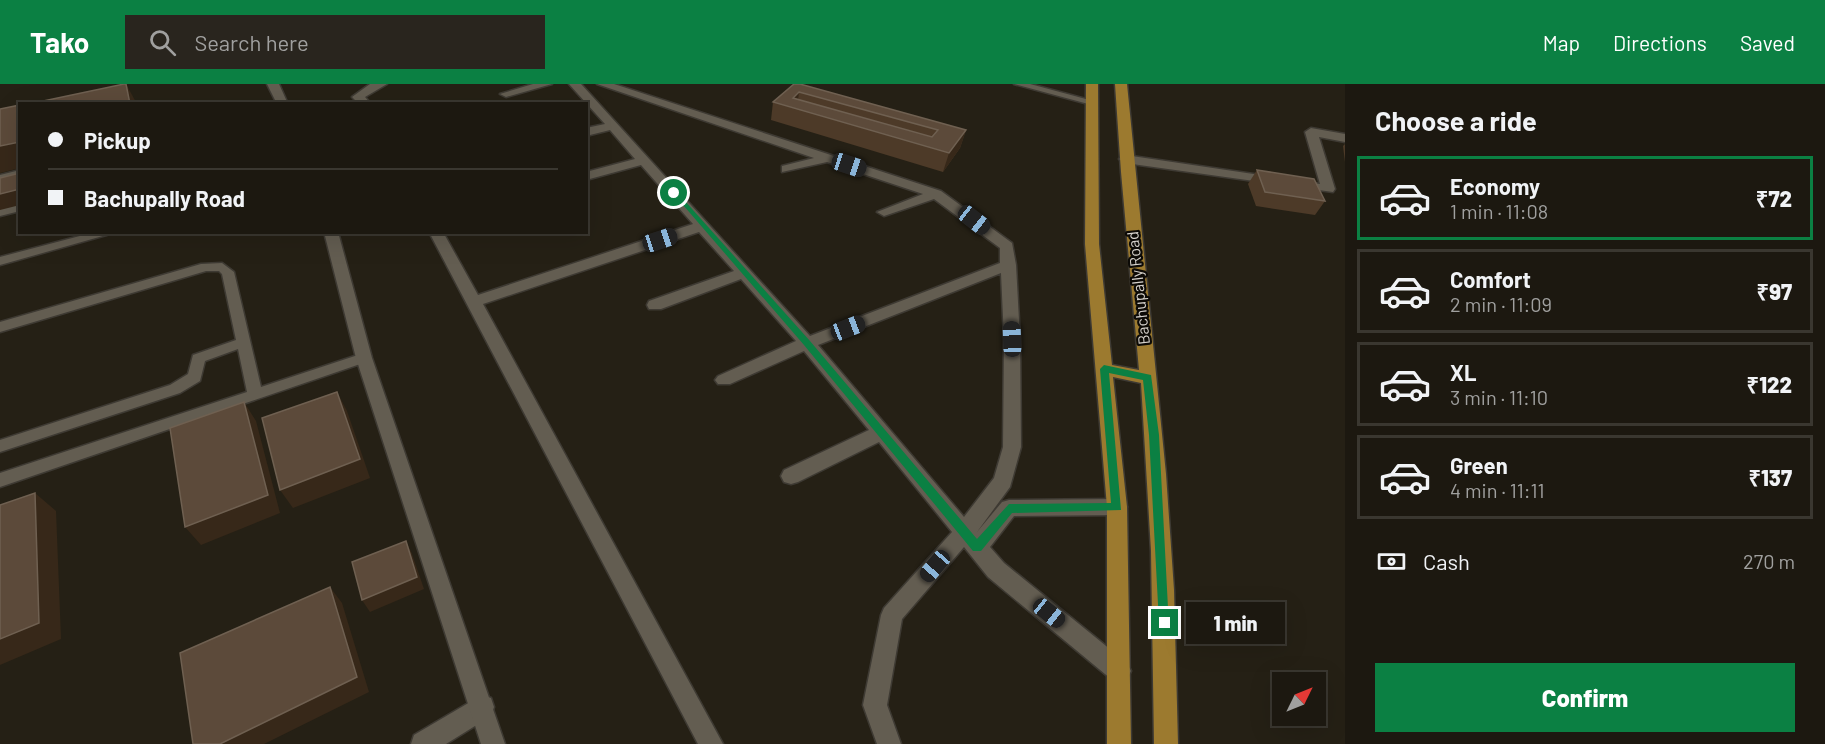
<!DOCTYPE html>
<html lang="en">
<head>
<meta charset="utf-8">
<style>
  body { margin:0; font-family:Barlow,sans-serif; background:#29251e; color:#f1f3f6; height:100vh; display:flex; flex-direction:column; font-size:22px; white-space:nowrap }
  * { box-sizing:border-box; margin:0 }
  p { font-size:20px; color:#a0a09f }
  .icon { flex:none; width:33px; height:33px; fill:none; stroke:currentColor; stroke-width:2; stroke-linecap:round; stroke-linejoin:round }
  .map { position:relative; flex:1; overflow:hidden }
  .sheet { display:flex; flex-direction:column; background:#1c1810; width:480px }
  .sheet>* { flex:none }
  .top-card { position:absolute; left:18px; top:18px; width:570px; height:132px; border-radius:0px; box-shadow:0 6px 24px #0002,0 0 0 2px #3a3730; display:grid; align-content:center; height:132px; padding:0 30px; background:#1c1810 }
  .needle { width:39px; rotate:47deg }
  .fabs { position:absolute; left:1272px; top:588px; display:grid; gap:12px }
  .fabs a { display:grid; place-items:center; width:54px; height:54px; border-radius:0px; background:#1c1810; box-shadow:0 6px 24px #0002,0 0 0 2px #3a3730; font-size:30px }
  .end { position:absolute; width:27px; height:27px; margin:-14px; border:8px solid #0b8043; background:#fff; box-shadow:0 0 0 3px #fff }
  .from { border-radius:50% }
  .bubble { position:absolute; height:42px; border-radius:0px; background:#1c1810; box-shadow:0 6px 24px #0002,0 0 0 2px #3a3730; font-size:20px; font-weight:800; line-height:42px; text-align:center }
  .car { position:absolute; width:18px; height:36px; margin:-18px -9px; border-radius:8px; box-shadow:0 0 4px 2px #0007; background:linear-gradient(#222 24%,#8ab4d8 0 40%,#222 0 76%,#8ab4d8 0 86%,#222 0) }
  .top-card b { display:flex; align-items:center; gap:21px; height:57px; font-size:22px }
  .top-card b+b { border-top:2px solid #3a3730 }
  .top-card i { width:15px; height:15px; background:#f1f3f6 }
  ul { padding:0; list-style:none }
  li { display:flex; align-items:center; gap:18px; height:84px; margin:0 12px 9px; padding:0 18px; border:3px solid #3a3730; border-radius:0px }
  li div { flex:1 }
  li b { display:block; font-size:22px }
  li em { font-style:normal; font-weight:800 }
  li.active { border-color:#0b8043 }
  li>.icon { width:54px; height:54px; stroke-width:1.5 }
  h2 { padding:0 30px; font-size:27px; line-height:72px }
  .pay { display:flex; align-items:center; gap:15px; height:66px; padding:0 30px; font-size:22px }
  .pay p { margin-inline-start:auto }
  .primary-button { display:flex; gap:12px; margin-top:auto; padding:12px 30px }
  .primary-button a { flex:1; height:69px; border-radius:0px; background:#0b8043; color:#fff; font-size:24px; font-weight:800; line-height:69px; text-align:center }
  header { display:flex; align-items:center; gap:36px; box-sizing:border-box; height:84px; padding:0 30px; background:#0b8043; color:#fff }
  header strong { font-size:28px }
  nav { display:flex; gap:33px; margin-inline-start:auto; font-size:21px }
  .search { width:420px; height:54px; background:#29251e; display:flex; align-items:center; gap:15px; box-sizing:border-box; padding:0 21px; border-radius:0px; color:#a0a09f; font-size:22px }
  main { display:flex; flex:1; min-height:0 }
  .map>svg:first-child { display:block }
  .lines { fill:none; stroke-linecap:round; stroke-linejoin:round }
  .lane-casing { stroke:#3e3a33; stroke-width:3 }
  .street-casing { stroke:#3e3a33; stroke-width:3 }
  .secondary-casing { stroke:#3e3a33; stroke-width:3 }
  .primary-casing { stroke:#3e3a33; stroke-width:3 }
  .lane { fill:#635d51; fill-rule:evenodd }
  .street { fill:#635d51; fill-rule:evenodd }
  .secondary { fill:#635d51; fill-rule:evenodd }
  .primary { fill:#9c7a2f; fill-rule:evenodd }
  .wall { fill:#4d3a28 }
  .shaded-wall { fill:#372819 }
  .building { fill:#5c4a3a; stroke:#6f6051; stroke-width:1.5; fill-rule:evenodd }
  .route { fill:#0b8043 }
  .labels { text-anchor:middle; stroke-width:4.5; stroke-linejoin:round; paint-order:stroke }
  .street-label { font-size:16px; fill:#d7d3cd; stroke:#0c0a06 }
</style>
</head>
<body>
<header>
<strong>Tako</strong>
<div class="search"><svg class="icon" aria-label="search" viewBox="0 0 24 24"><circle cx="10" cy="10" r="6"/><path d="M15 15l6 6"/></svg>Search here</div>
<nav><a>Map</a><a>Directions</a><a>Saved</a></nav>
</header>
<main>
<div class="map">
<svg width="1345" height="660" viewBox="0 0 1345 660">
  <rect width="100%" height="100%" fill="#252015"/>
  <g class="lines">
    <defs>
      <g id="lane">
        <polygon points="1014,0 1030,0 1097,18 1092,21"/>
        <polygon points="20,86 20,92 0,97 0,91"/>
        <polygon points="20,120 20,127 0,132 0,125"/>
        <polygon points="95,148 117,148 0,181 0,173"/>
        <polygon points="222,179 234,188 261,303 364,269 371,274 369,277 0,403 0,389 247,308 238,265 205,277 200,297 180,309 0,368 0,356 170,301 188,290 193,271 236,256 222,190 219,187 206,187 0,248 0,238 201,180"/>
      </g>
      <g id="street">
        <polygon points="370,0 387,0 365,13 371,20 359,20 352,13"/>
        <polygon points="533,0 552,0 506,13 500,10"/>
        <path d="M569 0H581L810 252 1000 179V164L934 115 884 132 877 128 923 110 827 78 782 88V82L814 74 597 0H614L941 107 1012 159 1016 181 1020 255 1021 363 1010 403 977 448 1002 418 1009 416 1117 415 1124 417 1127 423 1124 429 1117 431 1014 432 990 463 1004 479 1127 579 1131 587 1127 595 1119 598 1111 595 988 493 964 463 902 535 887 621 901 660H877L863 621 881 531 884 524 952 448 879 358 798 398 791 400 784 398 781 392 784 386 869 346 804 267 730 300H718L715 296 718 292 796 257 741 195 661 225H649L647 221 649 217 734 187 699 148 483 220 723 660H698L429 148H443L478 211 693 140 641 81 586 96V88L635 75 610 46 586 52V44L605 40ZM1001 189 1004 255 1003 363 994 394 964 433 818 261Z"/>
        <polygon points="1311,44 1345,50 1345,58 1319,53 1335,105 1333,108 1125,79 1119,75 1125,71 1320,100 1305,48"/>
        <polygon points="482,611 491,614 494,623 491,632 446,660 411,660 414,651"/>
      </g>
      <g id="secondary">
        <polygon points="267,0 279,0 288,20 277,20"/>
        <polygon points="324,148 338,148 372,274 505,660 481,660 356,274"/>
      </g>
      <polygon id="primary" points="1086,0 1098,0 1099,160 1112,281 1139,286 1121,88 1115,0 1127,0 1166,390 1174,506 1178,660 1154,660 1151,467 1141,299 1113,293 1127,423 1131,660 1107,660 1107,423 1085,160"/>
    </defs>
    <use href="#lane" class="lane-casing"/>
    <use href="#street" class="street-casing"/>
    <use href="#secondary" class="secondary-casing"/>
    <use href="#primary" class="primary-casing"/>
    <use href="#lane" class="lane"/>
    <use href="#street" class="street"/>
    <use href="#secondary" class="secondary"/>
    <use href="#primary" class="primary"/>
  </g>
  <g class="wall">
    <polygon points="794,0 966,46 960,64 943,88 771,36 773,18"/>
    <polygon points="1345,60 1345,78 1343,62"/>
    <polygon points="1257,86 1325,117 1315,131 1256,122 1248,100"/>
  </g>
  <g class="shaded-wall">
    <polygon points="126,0 137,20 130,20"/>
    <polygon points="799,8 797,25 793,14"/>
    <polygon points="966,46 960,64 943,88 949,69"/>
    <polygon points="20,58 20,84 0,89 0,62"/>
    <polygon points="20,105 20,121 0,126 0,110"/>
    <polygon points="337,308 347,327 370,394 293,424 280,406"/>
    <polygon points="244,318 256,337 280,429 201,461 185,443"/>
    <polygon points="35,409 56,427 61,555 0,581 0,555"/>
    <polygon points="406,457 412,470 424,505 370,528 362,516"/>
    <polygon points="330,503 342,519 369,608 264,660 220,660"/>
  </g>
  <g class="building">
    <polygon points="124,0 126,0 130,20 29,20"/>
    <path d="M794 0H800L966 46 949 69 773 18ZM799 8 938 46 932 53 793 14Z"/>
    <polygon points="20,21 20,58 0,62 0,25"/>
    <polygon points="1257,86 1314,95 1325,117 1265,108"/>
    <polygon points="20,89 20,105 0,110 0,94"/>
    <polygon points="337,308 360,375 280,406 262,334"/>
    <polygon points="244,318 268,411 185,443 170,344"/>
    <polygon points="35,409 39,539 0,555 0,421"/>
    <polygon points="406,457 417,493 362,516 352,478"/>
    <polygon points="330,503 357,593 220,660 193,660 180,569"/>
  </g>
  <polygon class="route" points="671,107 676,107 810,257 977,455 1009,420 1111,419 1100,285 1104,281 1151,291 1159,351 1169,543 1165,545 1159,539 1149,351 1143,296 1109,289 1121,426 1012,429 981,467 973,467 804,261"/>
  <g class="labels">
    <g class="street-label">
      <text transform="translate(1138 204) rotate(-96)" y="6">Bachupally Road</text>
    </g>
  </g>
</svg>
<div class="fabs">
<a><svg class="needle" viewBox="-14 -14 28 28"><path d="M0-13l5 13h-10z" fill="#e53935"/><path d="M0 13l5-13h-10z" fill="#a0a09f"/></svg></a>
</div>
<i class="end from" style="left:674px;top:109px"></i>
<i class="end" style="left:1165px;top:539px"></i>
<div class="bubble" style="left:1186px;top:518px;width:99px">1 min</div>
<i class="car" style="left:849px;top:81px;rotate:108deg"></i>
<i class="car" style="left:974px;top:136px;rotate:128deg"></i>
<i class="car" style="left:660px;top:156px;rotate:72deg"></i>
<i class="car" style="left:848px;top:244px;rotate:69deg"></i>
<i class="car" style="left:1012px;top:255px;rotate:358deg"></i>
<i class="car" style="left:935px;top:482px;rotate:221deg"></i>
<i class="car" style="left:1049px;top:529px;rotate:129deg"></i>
<div class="top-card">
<b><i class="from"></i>Pickup</b>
<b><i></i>Bachupally Road</b>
</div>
</div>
<section class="sheet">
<h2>Choose a ride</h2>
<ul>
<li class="active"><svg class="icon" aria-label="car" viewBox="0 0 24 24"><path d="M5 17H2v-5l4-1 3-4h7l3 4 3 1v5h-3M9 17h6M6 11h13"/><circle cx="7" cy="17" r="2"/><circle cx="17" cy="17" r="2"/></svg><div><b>Economy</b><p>1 min · 11:08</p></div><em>₹72</em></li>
<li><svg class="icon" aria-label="car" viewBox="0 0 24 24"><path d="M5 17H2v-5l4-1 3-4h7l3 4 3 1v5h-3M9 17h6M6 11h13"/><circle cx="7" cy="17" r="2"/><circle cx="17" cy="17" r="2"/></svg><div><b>Comfort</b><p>2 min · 11:09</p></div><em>₹97</em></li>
<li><svg class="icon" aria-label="car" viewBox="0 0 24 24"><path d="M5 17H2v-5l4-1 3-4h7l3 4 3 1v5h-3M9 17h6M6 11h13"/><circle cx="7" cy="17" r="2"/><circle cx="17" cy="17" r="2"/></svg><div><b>XL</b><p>3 min · 11:10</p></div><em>₹122</em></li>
<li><svg class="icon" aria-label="car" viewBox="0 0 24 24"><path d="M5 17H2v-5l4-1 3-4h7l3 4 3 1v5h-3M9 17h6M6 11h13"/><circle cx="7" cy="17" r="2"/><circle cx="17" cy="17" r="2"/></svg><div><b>Green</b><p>4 min · 11:11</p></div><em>₹137</em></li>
</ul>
<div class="pay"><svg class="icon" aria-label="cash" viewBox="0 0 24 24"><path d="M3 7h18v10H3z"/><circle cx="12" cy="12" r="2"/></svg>Cash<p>270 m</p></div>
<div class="primary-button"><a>Confirm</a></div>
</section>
</main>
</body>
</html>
